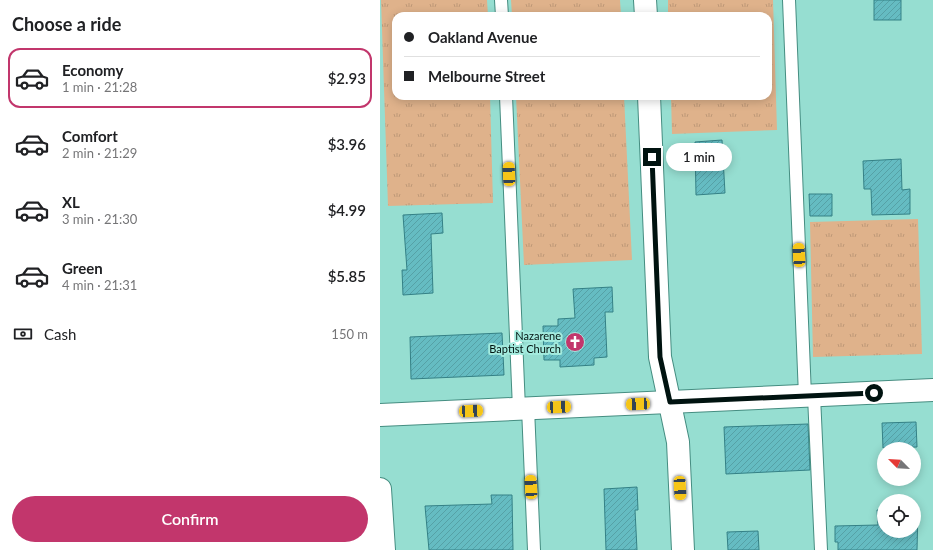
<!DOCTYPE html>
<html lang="en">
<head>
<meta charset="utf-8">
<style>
  body { margin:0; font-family:Lato,sans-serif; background:#f2f2f2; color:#202124; height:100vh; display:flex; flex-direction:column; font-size:15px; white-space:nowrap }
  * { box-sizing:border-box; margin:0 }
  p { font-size:13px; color:#757577 }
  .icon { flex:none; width:22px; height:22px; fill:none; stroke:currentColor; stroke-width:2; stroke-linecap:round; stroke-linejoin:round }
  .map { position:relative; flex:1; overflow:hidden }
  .sheet { display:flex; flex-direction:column; background:#fff; width:380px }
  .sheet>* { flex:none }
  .top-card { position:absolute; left:12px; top:12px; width:380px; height:88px; border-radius:12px; box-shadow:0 2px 10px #0003; display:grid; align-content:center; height:88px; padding:0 12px; background:#fff }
  .needle { width:26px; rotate:294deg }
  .buttons { position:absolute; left:497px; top:442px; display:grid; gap:8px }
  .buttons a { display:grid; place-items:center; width:44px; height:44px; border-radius:50%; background:#fff; box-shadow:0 2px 10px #0003; font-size:20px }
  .end { position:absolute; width:18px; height:18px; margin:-9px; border:5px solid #001310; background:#fff; box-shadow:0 0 0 2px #fff }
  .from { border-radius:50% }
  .bubble { position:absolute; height:28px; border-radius:14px; background:#fff; box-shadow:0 2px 10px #0003; font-size:13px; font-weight:600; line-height:28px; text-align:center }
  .car { position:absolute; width:12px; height:24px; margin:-12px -6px; border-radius:5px; box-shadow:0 0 3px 1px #0007; background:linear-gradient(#f5c518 24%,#345 0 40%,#f5c518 0 76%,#345 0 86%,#f5c518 0) }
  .top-card b { display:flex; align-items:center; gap:14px; height:38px; font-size:15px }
  .top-card b+b { border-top:1px solid #e0e0e0 }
  .top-card i { width:10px; height:10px; background:#202124 }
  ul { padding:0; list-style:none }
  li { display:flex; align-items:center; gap:12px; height:60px; margin:0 8px 6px; padding:0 4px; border:2px solid transparent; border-radius:12px }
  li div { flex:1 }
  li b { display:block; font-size:15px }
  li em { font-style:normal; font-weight:600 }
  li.selected { border-color:#c2366c }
  li>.icon { width:36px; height:36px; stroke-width:1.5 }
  h2 { padding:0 12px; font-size:18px; line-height:48px }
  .pay { display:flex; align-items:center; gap:10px; height:44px; padding:0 12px; font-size:15px }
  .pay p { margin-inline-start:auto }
  .action { display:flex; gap:8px; margin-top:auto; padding:8px 12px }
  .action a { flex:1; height:46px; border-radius:24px; background:#c2366c; color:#fff; font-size:16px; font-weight:600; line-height:46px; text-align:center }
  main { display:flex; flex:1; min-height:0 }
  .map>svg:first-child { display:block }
  .grass { fill:url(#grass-tufts) }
  .building { fill:url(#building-hatch); stroke:#348186 }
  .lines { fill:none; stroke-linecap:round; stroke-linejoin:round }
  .service-casing { stroke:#458d81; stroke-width:14 }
  .minor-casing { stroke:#458d81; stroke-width:24 }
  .tertiary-casing { stroke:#458d81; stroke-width:24 }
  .service { stroke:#fff; stroke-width:12 }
  .minor { stroke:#fff; stroke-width:22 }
  .tertiary { stroke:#fff; stroke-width:22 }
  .route { stroke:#001310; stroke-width:5 }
  .labels { text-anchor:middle; stroke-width:4; stroke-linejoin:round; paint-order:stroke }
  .poi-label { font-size:11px; fill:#001310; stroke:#a3ebde; text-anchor:end }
</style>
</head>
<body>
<main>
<section class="sheet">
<h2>Choose a ride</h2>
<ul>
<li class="selected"><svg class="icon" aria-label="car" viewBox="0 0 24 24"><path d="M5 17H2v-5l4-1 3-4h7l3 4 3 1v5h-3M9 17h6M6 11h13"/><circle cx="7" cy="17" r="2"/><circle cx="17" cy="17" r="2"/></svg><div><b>Economy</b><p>1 min · 21:28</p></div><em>$2.93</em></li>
<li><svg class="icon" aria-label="car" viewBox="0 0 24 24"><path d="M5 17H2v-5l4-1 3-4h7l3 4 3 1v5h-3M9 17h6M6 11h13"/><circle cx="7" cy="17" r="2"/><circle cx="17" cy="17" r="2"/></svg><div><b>Comfort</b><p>2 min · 21:29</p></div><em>$3.96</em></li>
<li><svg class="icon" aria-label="car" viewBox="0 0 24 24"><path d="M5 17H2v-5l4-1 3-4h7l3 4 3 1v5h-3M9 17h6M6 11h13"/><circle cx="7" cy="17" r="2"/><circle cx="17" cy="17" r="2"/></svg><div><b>XL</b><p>3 min · 21:30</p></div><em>$4.99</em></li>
<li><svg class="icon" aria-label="car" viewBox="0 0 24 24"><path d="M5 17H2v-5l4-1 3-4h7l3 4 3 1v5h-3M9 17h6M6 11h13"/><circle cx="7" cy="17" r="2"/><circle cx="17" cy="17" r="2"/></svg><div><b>Green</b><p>4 min · 21:31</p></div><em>$5.85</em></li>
</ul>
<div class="pay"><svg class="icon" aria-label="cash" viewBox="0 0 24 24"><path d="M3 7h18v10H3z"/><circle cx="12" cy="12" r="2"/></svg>Cash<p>150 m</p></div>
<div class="action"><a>Confirm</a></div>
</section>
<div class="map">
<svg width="553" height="550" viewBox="0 0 553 550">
  <defs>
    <pattern id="grass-tufts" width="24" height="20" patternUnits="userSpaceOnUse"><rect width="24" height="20" fill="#dfb28b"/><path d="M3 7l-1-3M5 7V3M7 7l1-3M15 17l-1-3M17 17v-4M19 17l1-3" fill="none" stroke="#be9877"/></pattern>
    <pattern id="building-hatch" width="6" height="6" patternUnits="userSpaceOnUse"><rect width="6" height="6" fill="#65bcc2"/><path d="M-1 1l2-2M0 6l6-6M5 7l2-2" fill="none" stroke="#56a1a6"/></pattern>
  </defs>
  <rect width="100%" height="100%" fill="#96ded1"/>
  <g class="grass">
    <polygon points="1,0 107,0 108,16 16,16 16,96 110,96 113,203 8,206"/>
    <polygon points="131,0 240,0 241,16 132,16"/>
    <polygon points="288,0 393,0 397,130 292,134 291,96 388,96 388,16 288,16"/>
    <polygon points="136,96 244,96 252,260 144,265"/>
    <polygon points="538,219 542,354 433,357 430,222"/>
  </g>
  <g class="building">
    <rect x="494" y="0" width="27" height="20"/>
    <polygon points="342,140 345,193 316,195 315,142"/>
    <polygon points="521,159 522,190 530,189 530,214 492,215 491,189 484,189 483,161"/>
    <polygon points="429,194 452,194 452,216 430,216"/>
    <polygon points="62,213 63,233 51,234 53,293 23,295 22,270 27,270 23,215"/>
    <polygon points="232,287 233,312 225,312 227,357 214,358 214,365 180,367 180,360 164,360 163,326 178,326 178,319 195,318 193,289"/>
    <polygon points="122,333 124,375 31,379 30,337"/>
    <polygon points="536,422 537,447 503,448 502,423"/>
    <polygon points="428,424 430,470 346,474 344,427"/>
    <polygon points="257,487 258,510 255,510 257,550 226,550 224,489"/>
    <polygon points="111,495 132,495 133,550 49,550 45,506 112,504"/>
    <polygon points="534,509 538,509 537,550 458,550 458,542 455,542 455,526 498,525 497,510 504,510 504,531 534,531"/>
    <polygon points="378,531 379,550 348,550 347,532"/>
  </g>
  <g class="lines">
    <defs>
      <g id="service">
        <polyline points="121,0 122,16"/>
        <polyline points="409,0 425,396"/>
        <polyline points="126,96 139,409"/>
        <polyline points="434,396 441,550"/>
        <polyline points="148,408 154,550"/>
      </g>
      <g id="minor">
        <polyline points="265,0 266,16"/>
        <polyline points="269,96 280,357 298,442 303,550"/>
        <polyline points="0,489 4,550"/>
      </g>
      <polyline id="tertiary" points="0,415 553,390"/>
    </defs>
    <use href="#service" class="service-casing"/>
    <use href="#minor" class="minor-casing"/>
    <use href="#tertiary" class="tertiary-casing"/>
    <use href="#service" class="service"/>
    <use href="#minor" class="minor"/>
    <use href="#tertiary" class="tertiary"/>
  </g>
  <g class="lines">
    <polyline class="route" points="272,157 280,357 290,402 494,393"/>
  </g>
  <defs>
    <symbol id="church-disc" viewBox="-11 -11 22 22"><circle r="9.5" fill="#c2366c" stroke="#a3ebde"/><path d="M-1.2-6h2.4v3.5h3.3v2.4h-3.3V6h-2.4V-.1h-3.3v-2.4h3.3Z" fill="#fff"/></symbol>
  </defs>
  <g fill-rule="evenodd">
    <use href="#church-disc" x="184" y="331" width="22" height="22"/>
  </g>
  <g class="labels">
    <g class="poi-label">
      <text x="181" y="340">Nazarene<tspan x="181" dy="13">Baptist Church</tspan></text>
    </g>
  </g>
</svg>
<div class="buttons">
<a><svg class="needle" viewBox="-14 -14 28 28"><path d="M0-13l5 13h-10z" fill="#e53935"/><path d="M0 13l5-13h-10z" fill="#757577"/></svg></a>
<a><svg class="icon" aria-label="locate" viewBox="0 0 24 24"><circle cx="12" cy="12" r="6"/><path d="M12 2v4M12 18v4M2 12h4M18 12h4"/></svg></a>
</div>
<i class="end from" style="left:494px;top:393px"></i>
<i class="end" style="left:272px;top:157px"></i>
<div class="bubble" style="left:286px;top:143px;width:66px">1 min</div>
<i class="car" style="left:129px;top:174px;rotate:358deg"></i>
<i class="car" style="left:419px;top:255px;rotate:357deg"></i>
<i class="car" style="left:258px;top:404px;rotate:267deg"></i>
<i class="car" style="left:179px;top:407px;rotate:87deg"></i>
<i class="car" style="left:91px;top:411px;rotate:87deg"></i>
<i class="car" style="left:151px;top:487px;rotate:357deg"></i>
<i class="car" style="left:300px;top:488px;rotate:177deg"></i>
<div class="top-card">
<b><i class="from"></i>Oakland Avenue</b>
<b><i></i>Melbourne Street</b>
</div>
</div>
</main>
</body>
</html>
